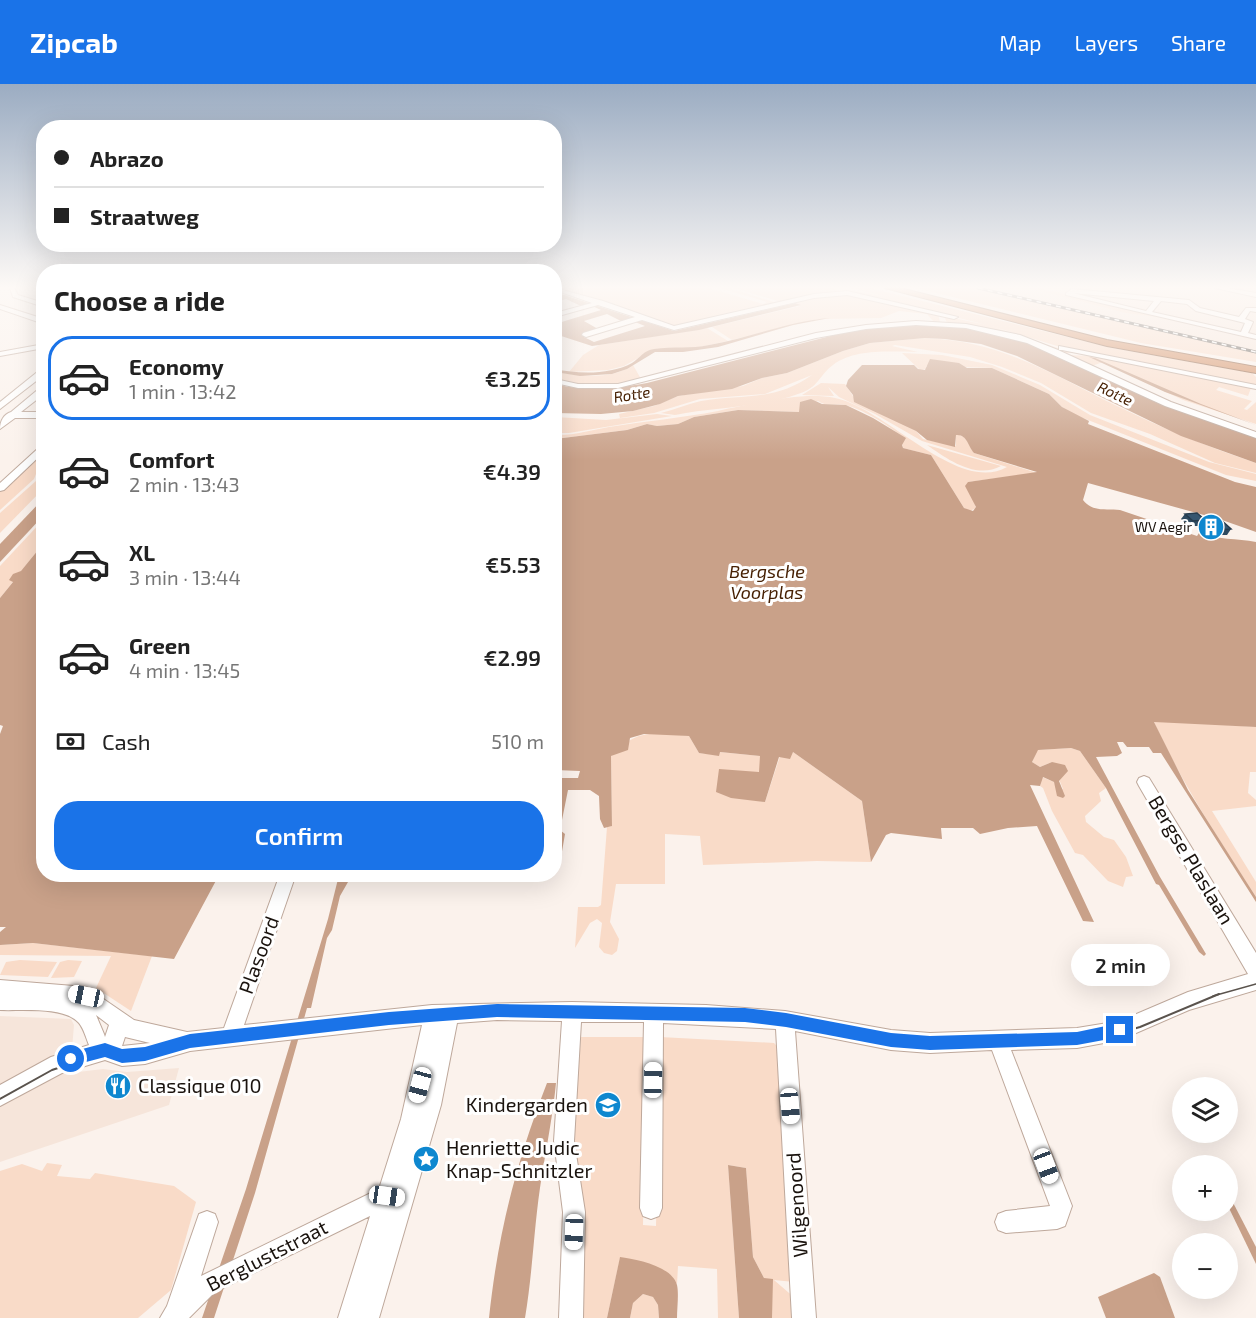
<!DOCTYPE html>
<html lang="en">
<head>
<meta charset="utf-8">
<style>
  body { margin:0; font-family:"Exo 2",sans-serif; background:#f2f2f2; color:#222; height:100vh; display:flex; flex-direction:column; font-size:22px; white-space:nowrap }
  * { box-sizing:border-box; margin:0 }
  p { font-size:20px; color:#767676 }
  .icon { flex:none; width:33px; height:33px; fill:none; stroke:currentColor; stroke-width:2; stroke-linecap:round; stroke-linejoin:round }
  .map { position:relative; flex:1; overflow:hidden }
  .drawer { position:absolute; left:36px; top:180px; width:526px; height:618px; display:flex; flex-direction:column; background:#fff; border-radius:24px; box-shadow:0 6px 24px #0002 }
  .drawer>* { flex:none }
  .banner { position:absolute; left:36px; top:36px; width:526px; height:132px; border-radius:24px; box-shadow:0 6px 24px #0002; display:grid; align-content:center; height:132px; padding:0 18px; background:#fff }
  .controls { position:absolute; left:1172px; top:993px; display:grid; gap:12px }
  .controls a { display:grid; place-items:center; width:66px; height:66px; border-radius:50%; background:#fff; box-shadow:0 6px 24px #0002; font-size:30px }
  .end { position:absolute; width:27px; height:27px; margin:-14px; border:8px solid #1a73e8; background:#fff; box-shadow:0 0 0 3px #fff }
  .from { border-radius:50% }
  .bubble { position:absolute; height:42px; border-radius:21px; background:#fff; box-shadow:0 6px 24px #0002; font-size:20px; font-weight:600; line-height:42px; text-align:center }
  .car { position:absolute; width:18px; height:36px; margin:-18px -9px; border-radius:8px; box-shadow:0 0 4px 2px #0007; background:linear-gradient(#fff 24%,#345 0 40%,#fff 0 76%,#345 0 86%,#fff 0) }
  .banner b { display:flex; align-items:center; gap:21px; height:57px; font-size:22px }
  .banner b+b { border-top:2px solid #e0e0e0 }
  .banner i { width:15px; height:15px; background:#222 }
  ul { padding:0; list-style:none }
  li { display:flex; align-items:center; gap:18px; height:84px; margin:0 12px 9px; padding:0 6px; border:3px solid transparent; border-radius:24px }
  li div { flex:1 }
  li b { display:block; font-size:22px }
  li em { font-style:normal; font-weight:600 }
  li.current { border-color:#1a73e8 }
  li>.icon { width:54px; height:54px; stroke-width:1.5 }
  h2 { padding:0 18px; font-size:27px; line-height:72px }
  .pay { display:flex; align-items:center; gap:15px; height:66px; padding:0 18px; font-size:22px }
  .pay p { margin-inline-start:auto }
  .action { display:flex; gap:12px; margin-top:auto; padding:12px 18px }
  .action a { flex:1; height:69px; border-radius:24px; background:#1a73e8; color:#fff; font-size:24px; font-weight:600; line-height:69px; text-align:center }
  header { display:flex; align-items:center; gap:36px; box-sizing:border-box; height:84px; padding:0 30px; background:#1a73e8; color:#fff }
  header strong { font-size:28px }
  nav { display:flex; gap:33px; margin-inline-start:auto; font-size:21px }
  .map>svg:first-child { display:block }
  .built { fill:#f6e5da }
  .green { fill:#f9dbc8 }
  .water { fill:#c9a189; fill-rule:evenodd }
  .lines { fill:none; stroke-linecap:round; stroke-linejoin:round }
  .minor-casing { stroke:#bea89b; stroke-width:2 }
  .highway-casing { stroke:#916041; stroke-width:2 }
  .minor { fill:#fff; fill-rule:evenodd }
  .highway { fill:#d18a5d; fill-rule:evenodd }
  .tram-far1 { stroke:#5a534d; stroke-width:1.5 }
  .tram { stroke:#5a534d; stroke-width:2 }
  .rail-casing { stroke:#5a534d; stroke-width:3 }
  .rail { stroke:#fff; stroke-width:1.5; stroke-dasharray:5; stroke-linecap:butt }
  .wall { fill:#2e4a60 }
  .building { fill:#365670; stroke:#263c4e; stroke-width:1.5 }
  .route { fill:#1a73e8 }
  .labels { text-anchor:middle; stroke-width:6; stroke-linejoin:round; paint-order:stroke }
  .far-poi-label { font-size:14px; fill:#1a130e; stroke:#fff; text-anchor:end }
  .far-water-label { font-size:15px; font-style:italic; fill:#472104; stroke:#fff }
  .water-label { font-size:18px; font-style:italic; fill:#472104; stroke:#fff }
  .near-street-label { font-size:20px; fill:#1a130e; stroke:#fff }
  .near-poi-label { font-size:20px; fill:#1a130e; stroke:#fff; text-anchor:start }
</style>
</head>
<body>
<header>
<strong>Zipcab</strong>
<nav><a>Map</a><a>Layers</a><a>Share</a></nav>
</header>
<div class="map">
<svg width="1256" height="1234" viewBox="0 0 1256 1234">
  <rect width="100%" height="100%" fill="#fbf2ec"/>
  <g class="built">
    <polygon points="974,204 1256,204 1256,269 1083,229"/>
    <polygon points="0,932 71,935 74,941 70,989 103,985 127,988 179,984 169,1021 0,1078"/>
  </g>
  <g class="green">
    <polygon points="556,204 709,204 763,220 767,218 720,204 729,204 777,219 674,243"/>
    <polygon points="734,204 833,204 841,208 781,218"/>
    <polygon points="838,204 883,212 852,204 870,204 1112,264 1252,289 1256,293 1256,302 1080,269 991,242 1073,269 1059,269 947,239 944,232 987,241"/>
    <polygon points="916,204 974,204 1256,269 1256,278 1141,259"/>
    <polygon points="1029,204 1039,204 1165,234 1126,229"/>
    <path d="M852 210 938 230 940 238H934L927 230 899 227 881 234 818 235 732 256 712 243 800 222 795 219C812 211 833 211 852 210Z"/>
    <polygon points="707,244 728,257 690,265 654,265 624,282 608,286 569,288 583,271 599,261"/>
    <path d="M925 254C1001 257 1050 289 1117 322 1162 344 1208 363 1256 379V389L1215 379 1150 350 1091 329 1041 299 1002 283 970 273 895 261 892 262 918 268C892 268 855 264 833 281 818 292 820 303 798 310 759 324 715 323 675 331L661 329C674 326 687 320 701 317 742 310 774 318 812 291L765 310 700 315 654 329 620 334 619 330 654 322 678 312 743 302 762 294 787 289 843 267 870 259Z"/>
    <polygon points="902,269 942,271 992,281 1040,301 1090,331 1209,378 1256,390 1256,397 1226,391 1073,330 1062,323 1049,310 992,284 926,282 927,285 920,286"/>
    <polygon points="1065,271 1098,272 1251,304 1248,312 1219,303 1216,306 1252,317 1244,325 1247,326 1256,318 1256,340 1183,316 1103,278 1089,283"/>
    <path d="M633 281 641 295C612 302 584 303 555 295V288C581 292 611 296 633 281Z"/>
    <path d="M821 299 845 300 855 315 916 347 923 355 956 362V351C967 350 968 361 974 369L1037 389 968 398 976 424 970 427 964 424 931 371 903 364 902 360 905 354C888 342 867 327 846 321 837 319 826 323 818 317L801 324 799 328 738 326 694 333 678 340 657 342 647 340 627 346 555 355V351C573 352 591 346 609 343 645 337 682 334 718 327 751 320 802 307 835 314 886 324 958 411 1007 383L922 357 875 330 839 313 828 303 834 312 802 311Z"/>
    <polygon points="657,330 672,332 569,349 555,349 555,333 606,336"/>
    <path d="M927 361 1001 382C976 396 947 375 927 361Z"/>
    <polygon points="43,367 43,405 0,449 0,429 36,397 43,377 39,371"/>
    <polygon points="36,373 40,380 34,395 0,426 0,406"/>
    <polygon points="43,436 43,460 0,514 0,482"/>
    <path d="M1155 636 1256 643V688H1250L1248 709 1256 716V722L1212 727 1256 798V813C1219 755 1182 700 1154 638Z"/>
    <path d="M666 649 689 652 699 669 719 671V668L760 672V688L753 716 765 718 780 672 793 668 862 717 871 778 817 777 703 781 700 752 665 750V800H616L610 838 619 855 617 867 612 871 604 869 599 863 602 839 597 835 590 839 575 864 578 823H598L601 821 607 743 612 742 611 672C633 652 636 650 666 649Z"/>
    <polygon points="1071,664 1080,667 1106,704 1099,709 1101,717 1085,732 1086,738 1104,753 1114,756 1126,773 1133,792 1126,793 1123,803 1108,797 1083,771 1075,769 1052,727 1043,704 1040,702 1042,693 1054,698 1056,703 1063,705 1052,678 1040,683 1032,678 1037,666"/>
    <polygon points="33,859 152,872 131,927 96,904 111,872 0,871 0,861"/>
    <polygon points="20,876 57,878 48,893 0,891 6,878"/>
    <polygon points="68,876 82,877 74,893 51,894 60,878"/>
    <polygon points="581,953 646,953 643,1141 656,1142 660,953 774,959 777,962 794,1198 774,1196 796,1215 797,1234 772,1234 764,1194 753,1173 746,1084 728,1081 739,1234 718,1234 717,1185 678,1182 677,1200 670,1191 620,1174 607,1234 581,1234 572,1063"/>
    <polygon points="47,1079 62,1081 57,1092 90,1095 95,1089 174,1102 196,1118 171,1206 138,1234 0,1234 0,1087 22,1080 42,1087"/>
    <polygon points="643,1210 653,1213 658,1221 659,1234 630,1234 633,1219"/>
  </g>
  <g class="water">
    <path d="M555 208 674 247 795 219 801 221 699 246 599 261 592 262 555 250V240L601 226 588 220 581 222 566 215 555 218V213L558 212ZM607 230 623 238 630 236 645 242 594 258 584 253 598 245 584 237Z"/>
    <path d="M830 234 793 241 718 263 683 268H655L627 285 612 290 580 292 555 288V285C578 290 610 291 632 279 640 274 644 266 654 265 673 262 691 265 709 261 750 254 789 237 830 234Z"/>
    <path d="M934 240 956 242 1024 257 1165 321 1256 353V379L1181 352 1017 272 981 260 945 255 925 254 870 259 843 267 787 289 762 294 732 305 678 312 660 320 633 327 601 330 555 329V300C587 308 614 305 647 299L854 246Z"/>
    <polygon points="1089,273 1095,274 1201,320 1256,341 1165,308"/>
    <path d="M930 275 959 279 967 284H992L1049 310 1062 323 1089 337 1088 340 1235 398 1256 403V448L1222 436 1088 399 1083 416C1093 429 1107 424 1120 426L1197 452 1199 449C1217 456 1237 454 1256 458V643L1154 638 1188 706 1256 813V818L1161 669H1153L1149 663H1127L1123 658H1117L1122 669 1117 672 1096 673 1160 793 1206 870 1204 872 1199 868 1159 801 1156 800 1106 704 1080 667 1071 664 1038 666 1032 678 1040 683 1052 678 1065 681 1068 687 1059 697 1065 712 1063 714 1057 712 1054 698 1043 693 1040 702 1030 701 1094 838 1083 837 1037 742 1008 744 980 750 973 744H941L942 755 891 749 886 751 871 778 862 717 793 668 790 675 779 673 765 718 731 714 716 708 719 685 759 688 760 672 720 668 719 672 699 669 689 652 644 650 630 654 628 666 611 672 612 742 604 744 600 735 599 712 590 706H568L560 746 565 750 560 779H555V694H578L580 687 555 686V355L627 346 647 340 657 342 678 340 694 333 738 326 799 328 800 318 811 315 822 320 846 321 873 334 906 354 902 361 903 364 931 371 964 424 973 427 976 423 965 402 968 398 1037 388 974 369C968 362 967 350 956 351L955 363 927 356 916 347 854 318 853 311 846 302 848 296 862 281H914L918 285 925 286Z"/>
    <polygon points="43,415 43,432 0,478 0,460"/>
    <polygon points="43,460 44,790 219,791 174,875 33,859 0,861 0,848 6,843 0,843 0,650 3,642 0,641 0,514 13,498 9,496 13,490 21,487"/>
    <polygon points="339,791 352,791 340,812 332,846 327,854 311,924 307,924 255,1109 214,1234 202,1234 246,1105 328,835"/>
    <path d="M547 999H556C553 1030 547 1060 542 1091 534 1138 533 1187 525 1234H489C498 1149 516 1079 547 999Z"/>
    <polygon points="728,1081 746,1084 753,1173 764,1194 773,1195 772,1234 739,1234"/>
    <polygon points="1227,1107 1256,1163 1256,1180 1227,1120"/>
    <path d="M620 1173C636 1175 672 1182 677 1201 679 1210 677 1224 677 1234H659L658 1221 653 1213 643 1210 633 1219 630 1234H607Z"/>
    <polygon points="1154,1189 1160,1193 1175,1234 1106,1234 1098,1213"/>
  </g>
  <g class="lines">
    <defs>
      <g id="minor">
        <polygon points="10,204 14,204 18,211 44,219 44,223 13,213"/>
        <polygon points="555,204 603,217 674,242 814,210 847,207 958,233 954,235 847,211 814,214 674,246 642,236 586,253 582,251 583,249 635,233 598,221 555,233 555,229 592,219 555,206"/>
        <polygon points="1215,204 1227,204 1256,209 1256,213"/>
        <path d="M1072 205 1189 216 1200 224 1239 233 1246 224H1256V228L1250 227 1245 235 1253 238 1248 249 1256 251V255L1066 211V209ZM1073 209 1154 217 1146 227ZM1161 217 1187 220 1196 227 1245 239 1241 248 1152 228Z"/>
        <polygon points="0,221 44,235 44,240 0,225"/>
        <polygon points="916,237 966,240 1020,251 1058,266 1171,318 1256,348 1256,354 1165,322 1027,259 966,244 916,241 866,245 816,254 618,304 578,304 555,299 555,295 578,300 618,300 816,249 866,241"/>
        <polygon points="44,260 44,264 0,272 0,268"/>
        <polygon points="1059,262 1256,301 1256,305 1062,266 1059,266"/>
        <polygon points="41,285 44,285 44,291 0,325 0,318"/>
        <path d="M41 303H44V310L21 328H44V334H15L0 345C0 337 4 330 11 328Z"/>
        <polygon points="44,359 44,368 4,406 0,407 0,399"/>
        <path d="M1144 692 1149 694 1256 869V906L1189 926 1120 956 1077 964 1011 966 1072 1122 1065 1142 1057 1145 1006 1149 998 1146 995 1138 998 1130 1006 1127 1050 1122 992 966 930 969 891 966 795 947 816 1234H792L776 945 663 939 662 1124 659 1132 651 1135 643 1132 640 1124 644 938H581L574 1057 585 1128 583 1234H559L563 1128 554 1057 562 937 497 936 457 939 441 1021 379 1234H338L370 1132 223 1204 212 1211 189 1234H160L167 1222 199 1130 207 1127 215 1130 218 1138 201 1192 379 1105 401 1035 422 941 190 967 145 980 122 982 105 976 62 989 0 1022V1001L51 973 89 961C86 954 84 945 79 939 64 922 22 927 0 926V896L86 903 134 936 187 948 224 944 280 790H296L244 941 432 921 572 918 706 921 785 927 891 946 930 949 1077 944 1120 937 1188 908 1248 890 1139 702 1137 698 1139 694ZM96 931 109 941 105 953 104 950ZM125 953 150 959 122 962Z"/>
      </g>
      <polygon id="highway" points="885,204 900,204 1107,256 1256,283 1256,289 1107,262"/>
    </defs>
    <use href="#minor" class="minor-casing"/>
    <use href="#highway" class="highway-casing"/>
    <use href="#minor" class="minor"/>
    <use href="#highway" class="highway"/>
    <polyline class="tram-far1" points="1213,912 1256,900"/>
    <polyline class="tram" points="0,1015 52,986 94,972 401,936 508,930 757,935 862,955 928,963 1077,957 1098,955 1140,943 1219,910"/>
    <defs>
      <polyline id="rail" points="978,204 1256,268"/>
    </defs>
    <use href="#rail" class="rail-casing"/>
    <use href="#rail" class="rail"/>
  </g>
  <g class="wall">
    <polygon points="1185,430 1205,436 1201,442 1189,442 1181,435"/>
    <polygon points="1208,436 1231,445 1227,451 1215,451 1204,441"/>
  </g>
  <g class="building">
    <polygon points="1197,429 1205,436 1193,437 1185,430"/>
    <polygon points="1220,435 1231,445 1219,446 1208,436"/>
  </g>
  <linearGradient id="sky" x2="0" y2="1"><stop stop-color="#9bacc2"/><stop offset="0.54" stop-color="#fdf9f6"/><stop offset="1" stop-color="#fdf9f6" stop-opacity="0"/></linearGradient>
  <rect width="1256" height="376" fill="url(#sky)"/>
  <polygon class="route" points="497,920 745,924 786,929 891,949 930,952 1077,948 1120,939 1124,941 1126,946 1124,951 1120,953 1077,961 930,966 891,963 786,943 745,938 497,933 389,941 190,964 145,977 122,979 105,973 71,982 66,980 64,975 66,970 71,968 105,959 122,965 145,963 190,950 389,928"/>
  <defs>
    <symbol id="building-disc" viewBox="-11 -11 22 22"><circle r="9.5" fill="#0e87cf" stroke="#fff"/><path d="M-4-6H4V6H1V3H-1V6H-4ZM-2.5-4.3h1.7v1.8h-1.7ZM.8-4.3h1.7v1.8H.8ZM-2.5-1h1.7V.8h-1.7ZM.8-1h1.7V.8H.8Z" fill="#fff"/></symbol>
    <symbol id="restaurant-disc" viewBox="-11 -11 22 22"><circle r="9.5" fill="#0e87cf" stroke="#fff"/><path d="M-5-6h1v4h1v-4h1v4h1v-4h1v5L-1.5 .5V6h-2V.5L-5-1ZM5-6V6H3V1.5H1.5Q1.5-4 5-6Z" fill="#fff"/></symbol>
    <symbol id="school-disc" viewBox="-11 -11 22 22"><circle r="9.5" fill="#0e87cf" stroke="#fff"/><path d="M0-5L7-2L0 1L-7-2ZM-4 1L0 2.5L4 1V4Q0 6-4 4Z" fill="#fff"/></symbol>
    <symbol id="sight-disc" viewBox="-11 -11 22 22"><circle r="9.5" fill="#0e87cf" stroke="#fff"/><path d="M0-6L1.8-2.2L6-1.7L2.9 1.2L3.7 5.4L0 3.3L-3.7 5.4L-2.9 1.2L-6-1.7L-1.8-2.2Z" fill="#fff"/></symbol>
  </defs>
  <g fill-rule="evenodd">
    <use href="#building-disc" x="1196" y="428" width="30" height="30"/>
    <use href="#restaurant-disc" x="103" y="987" width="30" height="30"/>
    <use href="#school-disc" x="593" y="1006" width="30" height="30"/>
    <use href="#sight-disc" x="411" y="1060" width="30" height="30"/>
  </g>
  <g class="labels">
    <g class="far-poi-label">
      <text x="1192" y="448">WV Aegir</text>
    </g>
    <g class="far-water-label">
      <text transform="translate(1115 310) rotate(25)" y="5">Rotte</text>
      <text transform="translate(632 311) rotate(-9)" y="5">Rotte</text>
    </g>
    <g class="water-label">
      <text x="767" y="494">Bergsche<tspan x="767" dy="21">Voorplas</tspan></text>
    </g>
    <g class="near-street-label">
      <text transform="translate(1191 776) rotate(59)" y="7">Bergse Plaslaan</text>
      <text transform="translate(259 871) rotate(-70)" y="7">Plasoord</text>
      <text transform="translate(797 1121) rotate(-94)" y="7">Wilgenoord</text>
      <text transform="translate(267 1172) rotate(-27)" y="7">Bergluststraat</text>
    </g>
    <g class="near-poi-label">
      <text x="138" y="1009">Classique 010</text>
      <text x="588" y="1028" text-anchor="end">Kindergarden</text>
      <text x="446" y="1071">Henriette Judic<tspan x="446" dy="23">Knap-Schnitzler</tspan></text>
    </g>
  </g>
</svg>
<div class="controls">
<a><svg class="icon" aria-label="layers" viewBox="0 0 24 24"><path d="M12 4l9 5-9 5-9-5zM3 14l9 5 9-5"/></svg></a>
<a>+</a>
<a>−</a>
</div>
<i class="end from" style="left:71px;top:975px"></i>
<i class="end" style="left:1120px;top:946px"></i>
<div class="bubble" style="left:1071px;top:860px;width:99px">2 min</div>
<i class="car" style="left:86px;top:912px;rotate:282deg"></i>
<i class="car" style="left:653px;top:996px;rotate:1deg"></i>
<i class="car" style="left:420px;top:1001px;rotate:195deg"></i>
<i class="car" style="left:790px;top:1022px;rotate:175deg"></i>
<i class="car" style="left:1046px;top:1082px;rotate:159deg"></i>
<i class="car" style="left:387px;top:1112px;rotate:98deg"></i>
<i class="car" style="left:574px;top:1148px;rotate:182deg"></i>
<div class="banner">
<b><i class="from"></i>Abrazo</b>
<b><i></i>Straatweg</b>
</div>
<section class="drawer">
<h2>Choose a ride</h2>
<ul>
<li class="current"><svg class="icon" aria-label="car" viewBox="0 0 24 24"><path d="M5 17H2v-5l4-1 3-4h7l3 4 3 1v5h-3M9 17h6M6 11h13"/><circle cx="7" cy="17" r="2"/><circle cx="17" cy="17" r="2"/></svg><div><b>Economy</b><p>1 min · 13:42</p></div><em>€3.25</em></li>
<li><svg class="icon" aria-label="car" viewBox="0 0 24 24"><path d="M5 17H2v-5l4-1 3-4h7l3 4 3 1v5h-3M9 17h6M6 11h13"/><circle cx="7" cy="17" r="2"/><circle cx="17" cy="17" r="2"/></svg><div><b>Comfort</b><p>2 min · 13:43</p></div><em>€4.39</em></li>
<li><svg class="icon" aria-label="car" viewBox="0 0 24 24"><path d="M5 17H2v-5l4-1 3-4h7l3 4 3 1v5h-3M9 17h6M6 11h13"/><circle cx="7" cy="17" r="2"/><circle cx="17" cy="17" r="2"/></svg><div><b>XL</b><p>3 min · 13:44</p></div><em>€5.53</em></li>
<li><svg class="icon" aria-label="car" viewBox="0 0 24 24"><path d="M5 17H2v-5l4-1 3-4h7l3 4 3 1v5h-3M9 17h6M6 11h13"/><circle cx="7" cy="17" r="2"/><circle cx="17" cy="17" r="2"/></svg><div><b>Green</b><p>4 min · 13:45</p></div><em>€2.99</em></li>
</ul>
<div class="pay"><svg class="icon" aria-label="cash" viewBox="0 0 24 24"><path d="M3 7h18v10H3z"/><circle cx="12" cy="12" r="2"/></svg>Cash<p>510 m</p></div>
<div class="action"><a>Confirm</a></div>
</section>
</div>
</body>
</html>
